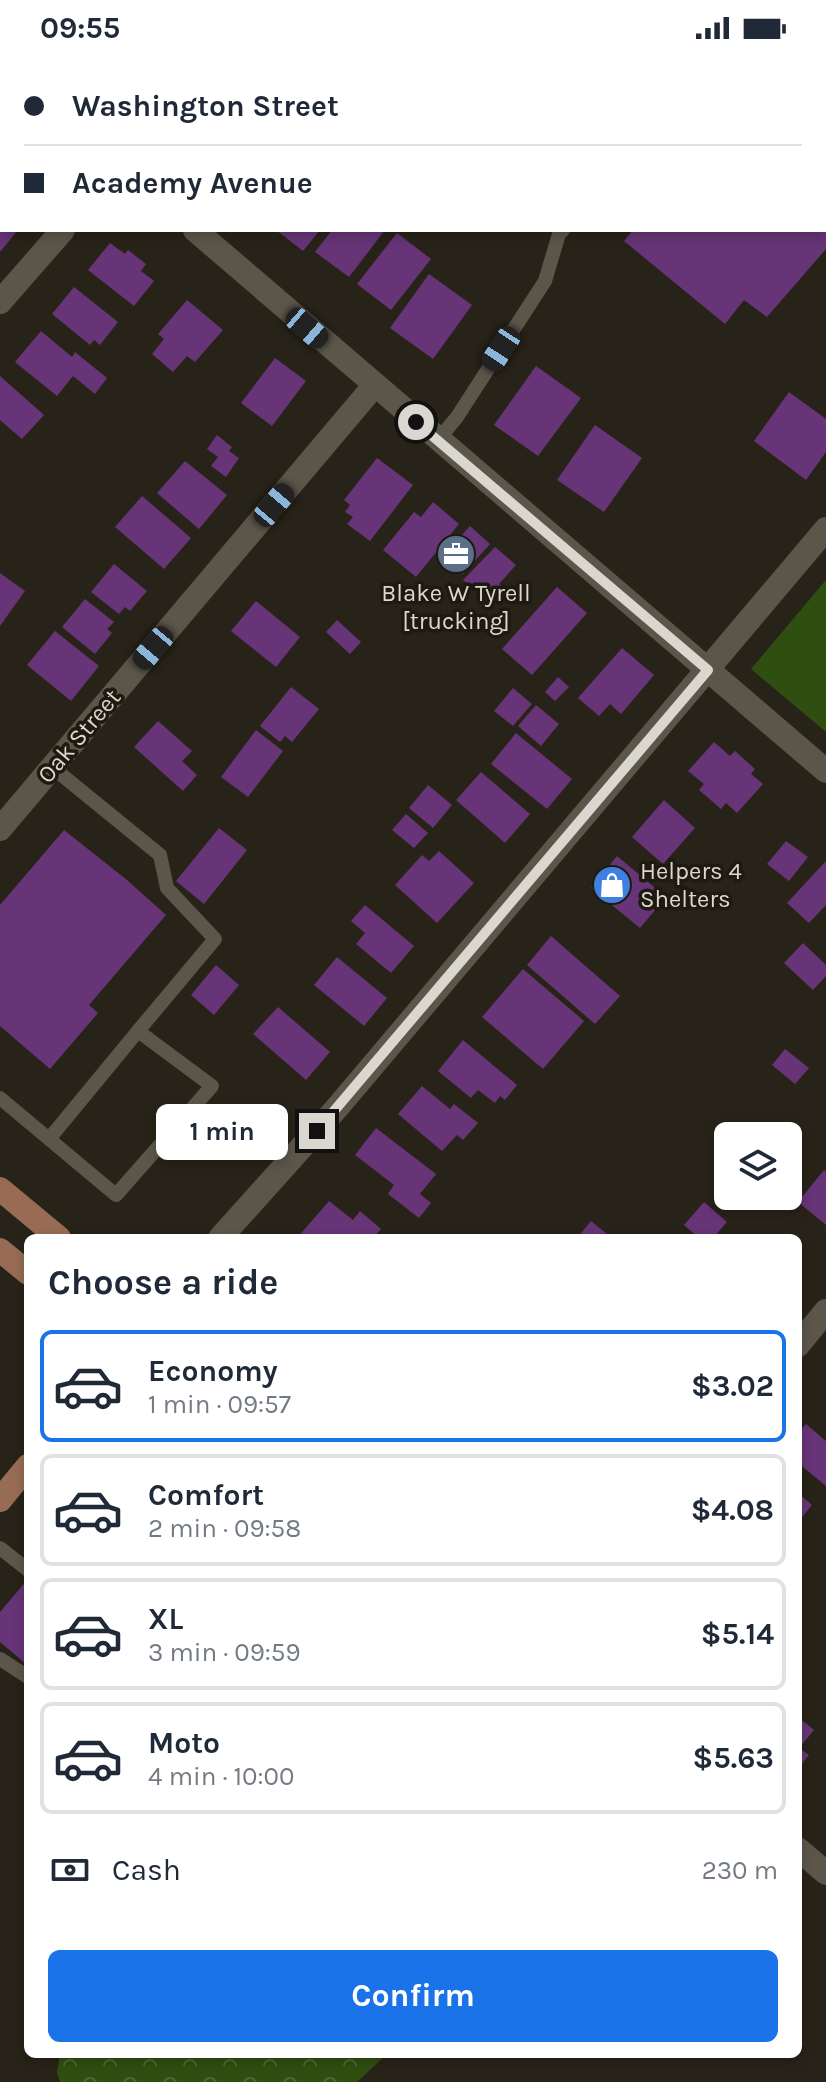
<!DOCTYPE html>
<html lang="en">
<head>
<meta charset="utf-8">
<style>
  body { margin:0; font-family:Karla,sans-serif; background:#f2f2f3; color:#1f2937; height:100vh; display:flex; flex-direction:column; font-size:30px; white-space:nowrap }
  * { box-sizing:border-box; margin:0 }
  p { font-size:26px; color:#747a83 }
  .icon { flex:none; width:44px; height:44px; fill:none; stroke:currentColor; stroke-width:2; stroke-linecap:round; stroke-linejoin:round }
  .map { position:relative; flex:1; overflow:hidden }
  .sheet { position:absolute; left:24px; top:1178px; width:778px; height:824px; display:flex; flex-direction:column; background:#fff; border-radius:12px; box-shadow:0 4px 12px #0003 }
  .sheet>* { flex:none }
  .guide { position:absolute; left:0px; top:0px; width:826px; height:176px; box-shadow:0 4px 12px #0003; display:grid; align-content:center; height:176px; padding:0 24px; background:#fff }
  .buttons { position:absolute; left:714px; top:1066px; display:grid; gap:16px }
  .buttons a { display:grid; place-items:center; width:88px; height:88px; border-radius:12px; background:#fff; box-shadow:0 4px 12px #0003; font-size:40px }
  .end { position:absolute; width:36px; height:36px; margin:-18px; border:10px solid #dad7d0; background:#111; box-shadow:0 0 0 4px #111 }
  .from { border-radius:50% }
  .bubble { position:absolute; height:56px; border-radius:12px; background:#fff; box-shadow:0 4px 12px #0003; font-size:26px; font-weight:700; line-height:56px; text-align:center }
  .car { position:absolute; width:24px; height:48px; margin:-24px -12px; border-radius:10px; box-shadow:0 0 6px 2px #0007; background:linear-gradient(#222 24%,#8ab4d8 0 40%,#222 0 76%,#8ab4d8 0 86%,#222 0) }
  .guide b { display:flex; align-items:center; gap:28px; height:76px; font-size:30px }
  .guide b+b { border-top:2px solid #e0e1e3 }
  .guide i { width:20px; height:20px; background:#1f2937 }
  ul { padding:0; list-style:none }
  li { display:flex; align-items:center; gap:24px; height:112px; margin:0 16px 12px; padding:0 8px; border:4px solid #e0e1e3; border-radius:12px }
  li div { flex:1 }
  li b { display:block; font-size:30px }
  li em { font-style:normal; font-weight:700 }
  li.active { border-color:#1a73e8 }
  li>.icon { width:72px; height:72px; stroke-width:1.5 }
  h2 { padding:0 24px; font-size:36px; line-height:96px }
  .pay { display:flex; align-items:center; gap:20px; height:88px; padding:0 24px; font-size:30px }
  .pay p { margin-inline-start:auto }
  .cta { display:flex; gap:16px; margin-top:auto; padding:16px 24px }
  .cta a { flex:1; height:92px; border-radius:12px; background:#1a73e8; color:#fff; font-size:32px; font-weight:700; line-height:92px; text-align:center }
  .status { display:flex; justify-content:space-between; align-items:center; height:56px; padding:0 40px; background:#fff; direction:ltr }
  .status svg { height:22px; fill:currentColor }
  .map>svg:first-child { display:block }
  .forest { fill:url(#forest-crowns) }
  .green { fill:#2f4f11 }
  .building { fill:#673477 }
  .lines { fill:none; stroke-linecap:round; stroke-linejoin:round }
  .lane { stroke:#5c564a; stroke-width:14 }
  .street { stroke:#5c564a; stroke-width:24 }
  .primary { stroke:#986c54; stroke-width:24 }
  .route { stroke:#dad7d0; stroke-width:10 }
  .labels { text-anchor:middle; stroke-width:7; stroke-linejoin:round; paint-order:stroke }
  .poi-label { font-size:24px; fill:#dad7d0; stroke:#1f1a0f }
  .street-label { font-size:24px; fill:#dad7d0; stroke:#1f1a0f }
</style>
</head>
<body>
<div class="status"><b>09:55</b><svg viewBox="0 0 49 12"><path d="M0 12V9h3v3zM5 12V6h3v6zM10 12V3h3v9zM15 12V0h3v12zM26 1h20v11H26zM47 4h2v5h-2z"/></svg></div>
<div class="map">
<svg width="826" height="2026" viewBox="0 0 826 2026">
  <defs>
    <pattern id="forest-crowns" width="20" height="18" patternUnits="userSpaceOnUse" patternTransform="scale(2)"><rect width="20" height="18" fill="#2f4f11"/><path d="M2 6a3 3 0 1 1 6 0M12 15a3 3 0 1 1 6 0" fill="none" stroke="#4d6833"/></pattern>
  </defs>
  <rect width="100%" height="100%" fill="#282318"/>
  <polygon class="forest" points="60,1998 387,1998 357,2026 60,2026 57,2016"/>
  <polygon class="green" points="826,524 826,676 751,613"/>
  <g class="building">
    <polygon points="0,174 18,174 0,196"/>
    <polygon points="276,174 320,174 303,195"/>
    <polygon points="332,174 385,174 349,221 315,196"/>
    <polygon points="633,174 826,174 826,193 767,261 744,244 725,268 624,185"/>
    <polygon points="397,177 431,203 391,254 357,228"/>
    <polygon points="110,187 125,198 128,194 146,208 141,215 154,225 134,250 88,214"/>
    <polygon points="429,218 472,249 433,303 390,272"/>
    <polygon points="74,231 118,266 100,289 94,284 90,289 52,258"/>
    <polygon points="187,244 223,274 195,306 187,300 173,316 152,298 164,283 158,278"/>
    <polygon points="41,275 72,301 75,296 107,322 95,338 73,320 57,340 15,306"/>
    <polygon points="275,302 306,325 272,370 241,347"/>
    <polygon points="536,310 581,342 538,400 494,369"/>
    <polygon points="0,320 44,359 22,383 0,364"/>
    <polygon points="789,336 826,363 826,396 806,424 754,385"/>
    <polygon points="595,369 642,402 604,456 557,424"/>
    <polygon points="217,379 232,391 229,395 239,402 226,421 211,410 218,401 207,393"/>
    <polygon points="377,402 413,429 370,485 347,468 353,461 345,456 350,449 344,444"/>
    <polygon points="185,405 227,439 199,473 157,437"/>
    <polygon points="142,440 191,482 164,513 115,471"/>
    <polygon points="433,446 459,468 416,521 383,494 414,456 421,461"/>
    <polygon points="470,470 490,488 463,518 443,500"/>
    <polygon points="495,491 516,509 499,528 503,531 490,547 463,524"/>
    <polygon points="114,508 147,535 130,555 125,551 119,558 91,536"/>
    <polygon points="0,517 25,535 0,570"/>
    <polygon points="557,531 587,557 532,619 502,593"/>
    <polygon points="85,543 114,566 107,573 112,577 95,598 62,571"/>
    <polygon points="256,545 300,581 276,611 231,575"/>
    <polygon points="337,564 361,586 350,598 326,576"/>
    <polygon points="55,575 99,610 71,645 27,609"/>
    <polygon points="622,592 654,619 621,658 610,648 599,660 578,642"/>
    <polygon points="558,621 569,631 555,645 545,636"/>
    <polygon points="291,631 319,653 292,686 285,680 280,686 260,670"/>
    <polygon points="513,632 532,648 513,670 494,655"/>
    <polygon points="536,649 559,668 541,690 518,670"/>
    <polygon points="158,665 192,695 182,705 197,719 183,735 134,691"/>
    <polygon points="256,674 283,695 248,741 221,721"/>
    <polygon points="516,677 572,723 547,753 491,708"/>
    <polygon points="714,686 730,700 735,695 755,713 751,718 763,728 737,757 726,747 721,753 699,734 704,728 688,715"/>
    <polygon points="481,716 530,758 505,787 456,744"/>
    <polygon points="428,729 452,749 433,772 409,752"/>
    <polygon points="664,744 695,772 663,808 632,781"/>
    <polygon points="406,758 428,777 414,792 392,774"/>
    <polygon points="219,772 247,794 204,848 176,825"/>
    <polygon points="64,774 127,824 166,859 89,949 98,957 50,1013 0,970 0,849"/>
    <polygon points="786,785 808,801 789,825 767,808"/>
    <polygon points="439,795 474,827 437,867 395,829 422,799 429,805"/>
    <polygon points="617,800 666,841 640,872 591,832"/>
    <polygon points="826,805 826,849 809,867 787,847"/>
    <polygon points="365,849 414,890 391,917 356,888 365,877 351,865"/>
    <polygon points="551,880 620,940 595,968 527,909"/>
    <polygon points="803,887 826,909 826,920 813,934 784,907"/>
    <polygon points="337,901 387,942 364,970 314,929"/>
    <polygon points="216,909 239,929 214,959 191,939"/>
    <polygon points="523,913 584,965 543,1013 482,961"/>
    <polygon points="278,951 330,996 306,1024 253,978"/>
    <polygon points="463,984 517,1029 505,1044 500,1040 495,1047 478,1034 471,1042 438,1015"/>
    <polygon points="785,993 809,1012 795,1028 772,1009"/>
    <polygon points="422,1030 450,1053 454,1048 478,1067 463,1084 457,1079 442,1095 398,1058"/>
    <polygon points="376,1072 436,1118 420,1138 431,1147 419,1162 388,1138 394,1129 355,1099"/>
    <polygon points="824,1114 826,1116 826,1169 798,1146"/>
    <polygon points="329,1145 353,1164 360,1155 381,1173 373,1182 297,1182"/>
    <polygon points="704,1146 727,1166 713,1182 699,1182 684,1169"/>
    <polygon points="591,1165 612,1182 577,1182"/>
    <polygon points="806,1368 826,1385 826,1430 798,1407 798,1377"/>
    <polygon points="798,1437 812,1449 798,1466"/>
    <polygon points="28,1523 28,1605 26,1608 0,1586 0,1556"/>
    <polygon points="798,1661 814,1674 799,1692 809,1699 798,1713"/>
  </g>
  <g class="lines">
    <g class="lane">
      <polyline points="739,2 741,0"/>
      <polyline points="438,384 457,361 545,225 559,178 563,174"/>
      <polyline points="52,711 160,799 167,832 215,883 138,975"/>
      <polyline points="0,1042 116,1139 212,1030 138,975 49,1083"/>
      <polyline points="0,1492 28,1514"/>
      <polyline points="0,1603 28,1621"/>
    </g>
    <g class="street">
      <polyline points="7,0 9,2"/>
      <polyline points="211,2 213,0"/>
      <polyline points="195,174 826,715"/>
      <polyline points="0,246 63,174"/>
      <polyline points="0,773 374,330"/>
      <polyline points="220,1182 336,1053 826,473"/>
      <polyline points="798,1289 826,1255"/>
      <polyline points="798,1793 826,1817"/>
    </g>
    <g class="primary">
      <polyline points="0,1133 59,1182"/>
      <polyline points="0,1194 28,1217"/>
      <polyline points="0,1444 28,1410"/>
    </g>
  </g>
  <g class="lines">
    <polyline class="route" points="317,1075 708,614 416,366"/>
  </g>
  <defs>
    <symbol id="office-disc" viewBox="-11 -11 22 22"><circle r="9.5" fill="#5c6f8a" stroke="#1f1a0f"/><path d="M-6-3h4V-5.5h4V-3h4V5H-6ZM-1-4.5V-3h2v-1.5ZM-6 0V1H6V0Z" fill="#fff"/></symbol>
    <symbol id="shop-disc" viewBox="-11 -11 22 22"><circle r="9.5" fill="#3f7fe0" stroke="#1f1a0f"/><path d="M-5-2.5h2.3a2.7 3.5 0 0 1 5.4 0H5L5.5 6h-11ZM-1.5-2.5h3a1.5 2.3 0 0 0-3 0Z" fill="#fff"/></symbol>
  </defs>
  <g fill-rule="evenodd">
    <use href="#office-disc" x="434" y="476" width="44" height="44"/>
    <use href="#shop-disc" x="590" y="807" width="44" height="44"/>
  </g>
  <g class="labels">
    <g class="poi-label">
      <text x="456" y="545">Blake W Tyrell<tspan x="456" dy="28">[trucking]</tspan></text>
      <text x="640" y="823" text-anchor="start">Helpers 4<tspan x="640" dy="28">Shelters</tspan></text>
    </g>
    <g class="street-label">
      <text transform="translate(79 680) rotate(-50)" y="8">Oak Street</text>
    </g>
  </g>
</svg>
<div class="buttons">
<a><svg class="icon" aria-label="layers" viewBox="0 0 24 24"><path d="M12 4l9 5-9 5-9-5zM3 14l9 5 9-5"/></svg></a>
</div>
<i class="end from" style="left:416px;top:366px"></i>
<i class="end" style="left:317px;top:1075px"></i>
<div class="bubble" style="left:156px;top:1048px;width:132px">1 min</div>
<i class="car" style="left:307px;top:272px;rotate:131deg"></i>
<i class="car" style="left:501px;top:293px;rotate:213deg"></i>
<i class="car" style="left:274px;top:449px;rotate:40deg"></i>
<i class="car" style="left:153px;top:592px;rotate:220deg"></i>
<div class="guide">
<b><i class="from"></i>Washington Street</b>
<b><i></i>Academy Avenue</b>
</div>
<section class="sheet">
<h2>Choose a ride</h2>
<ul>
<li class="active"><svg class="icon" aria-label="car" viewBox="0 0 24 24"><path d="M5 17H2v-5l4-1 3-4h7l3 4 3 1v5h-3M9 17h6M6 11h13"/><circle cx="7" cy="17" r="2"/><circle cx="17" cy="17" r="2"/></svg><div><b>Economy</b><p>1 min · 09:57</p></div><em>$3.02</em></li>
<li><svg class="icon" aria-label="car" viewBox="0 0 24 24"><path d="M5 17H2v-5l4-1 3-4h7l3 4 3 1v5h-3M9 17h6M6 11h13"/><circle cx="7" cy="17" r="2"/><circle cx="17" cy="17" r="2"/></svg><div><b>Comfort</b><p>2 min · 09:58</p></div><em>$4.08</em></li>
<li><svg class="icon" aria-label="car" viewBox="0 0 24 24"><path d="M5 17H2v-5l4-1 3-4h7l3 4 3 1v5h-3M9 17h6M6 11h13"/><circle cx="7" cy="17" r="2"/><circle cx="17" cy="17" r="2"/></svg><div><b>XL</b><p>3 min · 09:59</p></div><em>$5.14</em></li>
<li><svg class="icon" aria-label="car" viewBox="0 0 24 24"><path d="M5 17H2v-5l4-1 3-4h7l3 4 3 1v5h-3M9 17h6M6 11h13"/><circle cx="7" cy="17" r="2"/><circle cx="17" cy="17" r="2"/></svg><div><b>Moto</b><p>4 min · 10:00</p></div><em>$5.63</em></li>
</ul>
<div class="pay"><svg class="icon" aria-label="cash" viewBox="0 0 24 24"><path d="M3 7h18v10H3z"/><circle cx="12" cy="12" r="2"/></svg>Cash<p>230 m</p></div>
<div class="cta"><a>Confirm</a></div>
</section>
</div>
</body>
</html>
